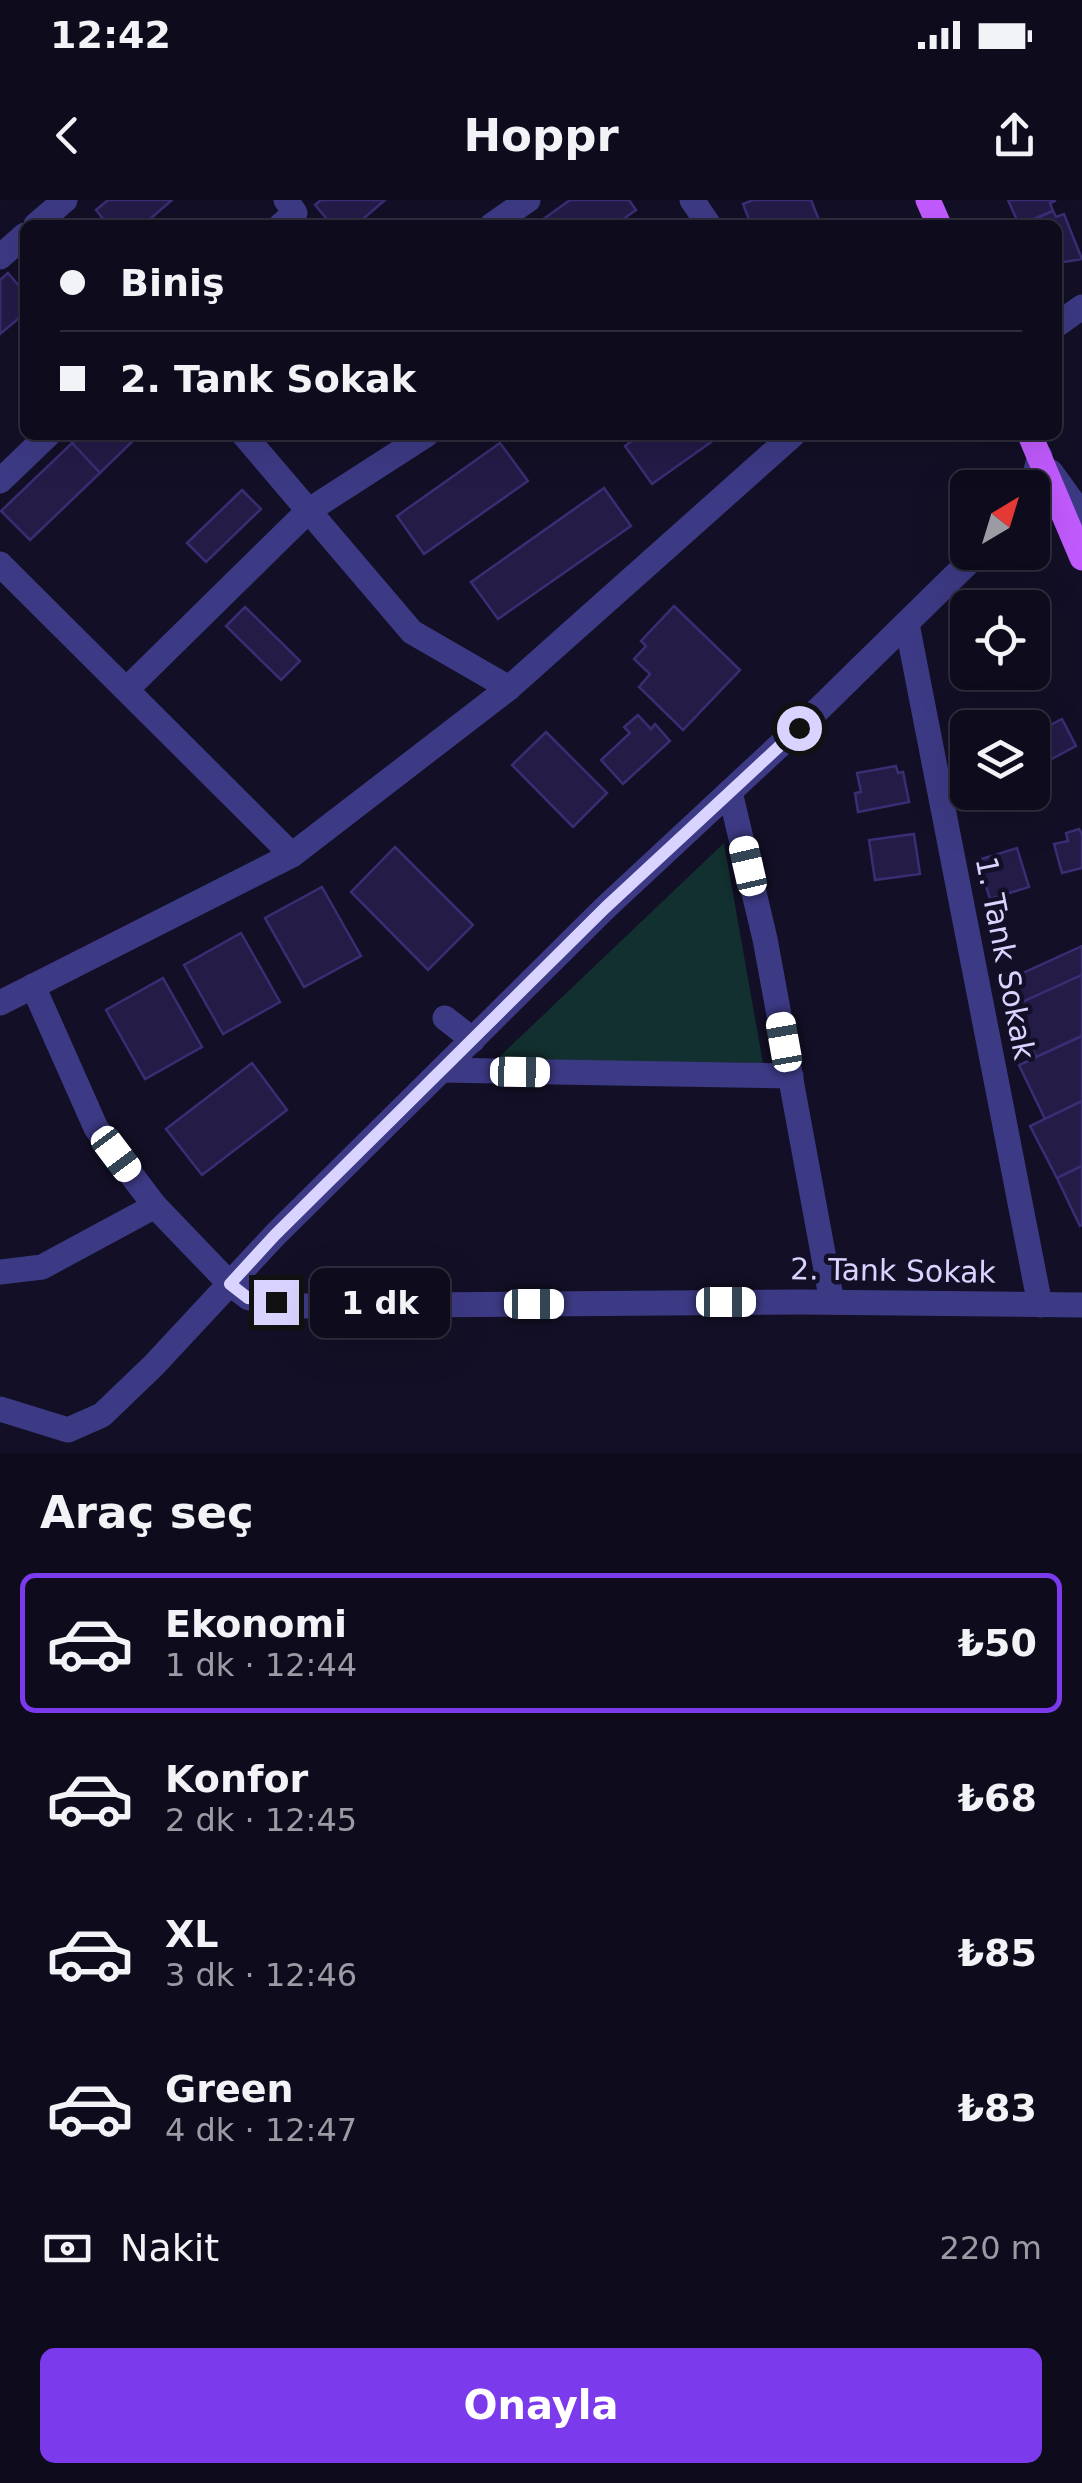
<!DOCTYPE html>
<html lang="tr">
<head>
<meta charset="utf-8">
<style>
  body { margin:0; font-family:"DejaVu Sans",sans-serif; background:#1c1929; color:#f1f3f6; height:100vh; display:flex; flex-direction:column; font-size:38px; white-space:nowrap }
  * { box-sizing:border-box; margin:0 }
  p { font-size:32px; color:#9b9ba3 }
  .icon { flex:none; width:55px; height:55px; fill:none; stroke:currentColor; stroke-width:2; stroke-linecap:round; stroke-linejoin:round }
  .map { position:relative; height:1253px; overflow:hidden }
  .details { display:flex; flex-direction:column; background:#0e0b1c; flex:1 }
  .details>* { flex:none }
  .top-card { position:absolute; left:20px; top:20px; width:1042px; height:220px; border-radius:15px; box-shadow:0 10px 40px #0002,0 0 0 2px #2e2b3b; display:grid; align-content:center; height:220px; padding:0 40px; background:#0e0b1c }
  .needle { width:65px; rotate:38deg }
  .buttons { position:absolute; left:950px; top:270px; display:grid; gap:20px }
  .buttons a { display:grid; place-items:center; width:100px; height:100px; border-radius:15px; background:#0e0b1c; box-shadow:0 10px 40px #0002,0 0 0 2px #2e2b3b; font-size:50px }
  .end { position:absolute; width:45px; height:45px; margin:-22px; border:12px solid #d9d4ff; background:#111; box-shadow:0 0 0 5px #111 }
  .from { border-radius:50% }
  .bubble { position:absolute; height:70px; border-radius:15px; background:#0e0b1c; box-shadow:0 10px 40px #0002,0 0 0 2px #2e2b3b; font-size:32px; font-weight:600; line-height:70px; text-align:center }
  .car { position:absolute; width:30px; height:60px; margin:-30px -15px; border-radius:12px; box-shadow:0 0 8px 2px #0007; background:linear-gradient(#fff 24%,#345 0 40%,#fff 0 76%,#345 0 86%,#fff 0) }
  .top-card b { display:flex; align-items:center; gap:35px; height:95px; font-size:38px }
  .top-card b+b { border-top:2px solid #2e2b3b }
  .top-card i { width:25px; height:25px; background:#f1f3f6 }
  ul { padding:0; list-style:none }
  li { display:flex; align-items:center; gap:30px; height:140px; margin:0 20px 15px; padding:0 20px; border:5px solid transparent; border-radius:15px }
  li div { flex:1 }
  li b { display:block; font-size:38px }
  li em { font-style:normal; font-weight:600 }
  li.active { border-color:#7c3aed }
  li>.icon { width:90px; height:90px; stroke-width:1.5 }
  h2 { padding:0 40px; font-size:45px; line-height:120px }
  .pay { display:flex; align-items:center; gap:25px; height:110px; padding:0 40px; font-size:38px }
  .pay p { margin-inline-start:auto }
  .primary-button { display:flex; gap:20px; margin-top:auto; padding:20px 40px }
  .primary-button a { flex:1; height:115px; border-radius:15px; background:#7c3aed; color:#fff; font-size:40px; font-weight:600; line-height:115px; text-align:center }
  .status { display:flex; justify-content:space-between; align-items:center; height:70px; padding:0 50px; background:#0e0b1c; direction:ltr }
  .status svg { height:28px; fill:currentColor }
  header { display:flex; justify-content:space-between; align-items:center; height:130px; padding:0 40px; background:#0e0b1c; font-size:45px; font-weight:600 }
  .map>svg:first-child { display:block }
  .green { fill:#12302f }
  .building { fill:#241b47; stroke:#3b2d73; stroke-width:2.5 }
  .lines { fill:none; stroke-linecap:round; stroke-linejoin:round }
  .minor { stroke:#3d3a85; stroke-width:25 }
  .major { stroke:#c25bff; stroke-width:25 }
  .route { stroke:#d9d4ff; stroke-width:12 }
  .labels { text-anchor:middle; stroke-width:9; stroke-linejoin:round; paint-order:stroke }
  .street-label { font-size:30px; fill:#d9d4ff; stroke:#130f26 }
</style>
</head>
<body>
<div class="status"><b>12:42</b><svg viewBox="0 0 49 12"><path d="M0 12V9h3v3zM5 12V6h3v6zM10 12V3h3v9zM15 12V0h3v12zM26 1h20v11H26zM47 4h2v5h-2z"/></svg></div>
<header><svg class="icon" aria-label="back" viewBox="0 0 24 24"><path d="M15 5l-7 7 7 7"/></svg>Hoppr<svg class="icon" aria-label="share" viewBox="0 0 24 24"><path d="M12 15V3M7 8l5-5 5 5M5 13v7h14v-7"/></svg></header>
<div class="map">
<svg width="1082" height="1253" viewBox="0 0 1082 1253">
  <rect width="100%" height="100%" fill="#130f26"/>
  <polygon class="green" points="724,643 763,863 496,860"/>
  <g class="building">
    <polygon points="108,0 172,0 143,25 108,25 96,10"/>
    <polygon points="321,0 385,0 356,25 332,25 315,5"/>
    <polygon points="570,0 629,0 636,10 615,25 535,25"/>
    <polygon points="753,0 811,0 821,25 751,25 743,4"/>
    <polygon points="1008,0 1055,0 1055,1 1050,3 1053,11 1019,25"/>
    <polygon points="1053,11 1056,17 1064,14 1082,59 1058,63 1058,25 1021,25"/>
    <polygon points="8,73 25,93 25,113 0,134 0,80"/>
    <polygon points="81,235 139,235 100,273 72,243"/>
    <polygon points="640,235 721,235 652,284 625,246"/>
    <polygon points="72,243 100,273 30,340 1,311"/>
    <polygon points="500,243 528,281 424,354 397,316"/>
    <polygon points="604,288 631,326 498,419 471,382"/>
    <polygon points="242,290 261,309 206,362 187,343"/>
    <polygon points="674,406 740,470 683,530 639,487 650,474 634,459 646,446 641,441"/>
    <polygon points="245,407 300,461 281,480 226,426"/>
    <polygon points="638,515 651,529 655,524 670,541 623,584 601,560 630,533 624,527"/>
    <polygon points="1062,519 1076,546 1033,569 1032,535"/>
    <polygon points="546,532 607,593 573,627 512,565"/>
    <polygon points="896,566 898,573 903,572 909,602 858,612 855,593 861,592 857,573"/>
    <polygon points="1079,629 1082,634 1082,668 1062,673 1054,644 1068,641 1066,633"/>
    <polygon points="914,634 920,674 875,680 869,640"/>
    <polygon points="395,647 473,725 428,770 351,692"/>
    <polygon points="1017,648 1029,687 990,699 978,660"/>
    <polygon points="322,687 361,756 304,787 265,718"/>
    <polygon points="241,733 280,802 223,834 184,765"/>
    <polygon points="1082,746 1082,775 1012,808 1001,783"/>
    <polygon points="1082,775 1082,836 1036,857 1013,806"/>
    <polygon points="163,778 202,847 145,879 106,810"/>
    <polygon points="1082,836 1082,901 1045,919 1019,865"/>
    <polygon points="252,863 287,910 202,975 166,929"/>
    <polygon points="1082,901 1082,966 1057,978 1030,926"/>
    <polygon points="1082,966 1082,1025 1080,1026 1057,978"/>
  </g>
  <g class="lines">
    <g class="minor">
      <polyline points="692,0 709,25"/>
      <polyline points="36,25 65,0"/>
      <polyline points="281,25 295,13 286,0"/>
      <polyline points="492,25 528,0"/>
      <polyline points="0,57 25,35"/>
      <polyline points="1058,124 1082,107"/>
      <polyline points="244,235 412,432 509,488"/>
      <polyline points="1051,272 1082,315"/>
      <polyline points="0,281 48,235"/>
      <polyline points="1031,288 1040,256"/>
      <polyline points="0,364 292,655"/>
      <polyline points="907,424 1040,1105"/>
      <polyline points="127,489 308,311 426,235"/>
      <polyline points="730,592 765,739 832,1102"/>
      <polyline points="33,786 96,928 155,1006 230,1084 249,1098 305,1106 802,1102 1082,1105"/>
      <polyline points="0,803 292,655 509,488 793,235"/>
      <polyline points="445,818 473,840"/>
      <polyline points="442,870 791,876"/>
      <polyline points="0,1072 42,1067 155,1006"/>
      <polyline points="0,1209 68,1230 102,1215 154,1165 275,1035 605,708 822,506 979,352"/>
    </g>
    <g class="major">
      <polyline points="928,0 939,25"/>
      <polyline points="1030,235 1082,358"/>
    </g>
  </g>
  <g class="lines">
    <polyline class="route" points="276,1102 248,1098 230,1084 275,1035 605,708 799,528"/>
  </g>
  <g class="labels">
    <g class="street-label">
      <text transform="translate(1005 758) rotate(79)" y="10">1. Tank Sokak</text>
      <text transform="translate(893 1071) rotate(1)" y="10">2. Tank Sokak</text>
    </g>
  </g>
</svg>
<div class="buttons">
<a><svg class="needle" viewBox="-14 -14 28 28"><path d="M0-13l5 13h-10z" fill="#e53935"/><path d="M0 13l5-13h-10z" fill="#9b9ba3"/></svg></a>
<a><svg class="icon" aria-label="locate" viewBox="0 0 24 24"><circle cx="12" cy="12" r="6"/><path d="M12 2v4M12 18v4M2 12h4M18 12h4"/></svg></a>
<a><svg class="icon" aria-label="layers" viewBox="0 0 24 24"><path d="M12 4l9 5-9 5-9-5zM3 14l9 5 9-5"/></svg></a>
</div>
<i class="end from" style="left:799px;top:528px"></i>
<i class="end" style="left:276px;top:1102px"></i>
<div class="bubble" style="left:310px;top:1068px;width:140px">1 dk</div>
<i class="car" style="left:748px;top:666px;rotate:347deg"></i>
<i class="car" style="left:784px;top:842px;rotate:350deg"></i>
<i class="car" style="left:520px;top:872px;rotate:91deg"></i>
<i class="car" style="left:116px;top:954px;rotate:143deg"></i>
<i class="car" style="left:726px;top:1102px;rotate:90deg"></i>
<i class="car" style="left:534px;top:1104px;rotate:90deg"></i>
<div class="top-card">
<b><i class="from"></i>Biniş</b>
<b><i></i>2. Tank Sokak</b>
</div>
</div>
<section class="details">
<h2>Araç seç</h2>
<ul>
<li class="active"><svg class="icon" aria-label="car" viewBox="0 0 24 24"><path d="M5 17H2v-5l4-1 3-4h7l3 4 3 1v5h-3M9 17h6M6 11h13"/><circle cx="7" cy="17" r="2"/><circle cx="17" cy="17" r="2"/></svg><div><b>Ekonomi</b><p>1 dk · 12:44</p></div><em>₺50</em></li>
<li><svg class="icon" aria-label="car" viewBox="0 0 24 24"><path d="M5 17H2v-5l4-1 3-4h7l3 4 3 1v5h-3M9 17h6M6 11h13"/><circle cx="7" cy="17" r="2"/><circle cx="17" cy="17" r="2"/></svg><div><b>Konfor</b><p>2 dk · 12:45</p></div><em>₺68</em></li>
<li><svg class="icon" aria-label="car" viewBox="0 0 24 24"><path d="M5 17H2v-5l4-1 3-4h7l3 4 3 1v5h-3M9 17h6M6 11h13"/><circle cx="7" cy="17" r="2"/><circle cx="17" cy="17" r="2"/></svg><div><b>XL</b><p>3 dk · 12:46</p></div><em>₺85</em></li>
<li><svg class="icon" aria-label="car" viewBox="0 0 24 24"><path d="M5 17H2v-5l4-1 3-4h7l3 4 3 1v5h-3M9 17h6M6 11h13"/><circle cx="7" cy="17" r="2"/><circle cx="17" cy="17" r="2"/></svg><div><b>Green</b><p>4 dk · 12:47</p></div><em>₺83</em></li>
</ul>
<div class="pay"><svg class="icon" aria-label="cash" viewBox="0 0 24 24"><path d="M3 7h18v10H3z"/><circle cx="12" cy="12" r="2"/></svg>Nakit<p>220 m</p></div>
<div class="primary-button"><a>Onayla</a></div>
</section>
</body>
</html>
